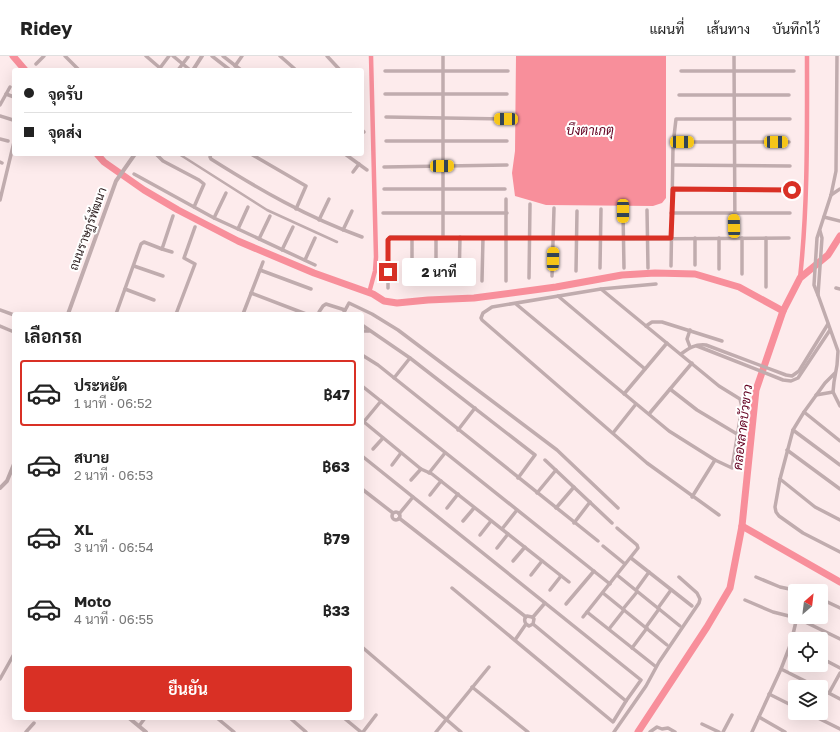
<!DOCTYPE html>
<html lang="th">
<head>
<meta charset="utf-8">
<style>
  body { margin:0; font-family:"Golos Text",Sarabun,sans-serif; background:#f6f6f6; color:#222; height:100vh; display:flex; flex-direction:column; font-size:15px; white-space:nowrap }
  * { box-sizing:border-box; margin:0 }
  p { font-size:13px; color:#767676 }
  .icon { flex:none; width:22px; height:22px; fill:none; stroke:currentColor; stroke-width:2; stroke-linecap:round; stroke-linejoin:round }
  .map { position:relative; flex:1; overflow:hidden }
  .sheet { position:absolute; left:12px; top:256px; width:352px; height:408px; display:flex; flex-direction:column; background:#fff; border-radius:4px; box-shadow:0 4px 16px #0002 }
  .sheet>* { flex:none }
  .banner { position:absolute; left:12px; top:12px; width:352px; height:88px; border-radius:4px; box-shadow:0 4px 16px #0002; display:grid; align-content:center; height:88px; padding:0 12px; background:#fff }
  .needle { width:26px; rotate:28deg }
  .tools { position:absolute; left:788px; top:528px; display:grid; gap:8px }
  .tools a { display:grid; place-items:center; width:40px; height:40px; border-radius:4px; background:#fff; box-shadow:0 4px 16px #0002; font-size:20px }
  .end { position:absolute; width:18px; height:18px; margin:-9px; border:5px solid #d93025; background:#fff; box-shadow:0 0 0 2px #fff }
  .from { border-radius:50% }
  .bubble { position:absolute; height:28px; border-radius:4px; background:#fff; box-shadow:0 4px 16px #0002; font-size:13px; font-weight:700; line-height:28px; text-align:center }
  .car { position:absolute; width:12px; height:24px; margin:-12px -6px; border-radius:5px; box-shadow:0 0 3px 1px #0007; background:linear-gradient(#f5c518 24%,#345 0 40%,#f5c518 0 76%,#345 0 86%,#f5c518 0) }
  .banner b { display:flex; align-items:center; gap:14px; height:38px; font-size:15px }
  .banner b+b { border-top:1px solid #e0e0e0 }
  .banner i { width:10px; height:10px; background:#222 }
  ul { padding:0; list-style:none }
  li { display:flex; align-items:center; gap:12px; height:66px; margin:0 8px 6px; padding:0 4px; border:2px solid transparent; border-radius:4px }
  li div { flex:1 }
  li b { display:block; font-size:15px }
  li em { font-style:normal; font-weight:700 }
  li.on { border-color:#d93025 }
  li>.icon { width:36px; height:36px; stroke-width:1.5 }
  h2 { padding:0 12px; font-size:18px; line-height:48px }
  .button { display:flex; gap:8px; margin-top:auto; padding:8px 12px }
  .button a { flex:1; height:46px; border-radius:4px; background:#d93025; color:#fff; font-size:16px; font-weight:700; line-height:46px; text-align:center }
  header { display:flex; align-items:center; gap:24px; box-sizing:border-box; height:56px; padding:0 20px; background:#fff; border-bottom:1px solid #e0e0e0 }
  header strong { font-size:19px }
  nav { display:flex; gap:22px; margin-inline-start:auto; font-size:14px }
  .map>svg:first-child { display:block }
  .water { fill:#f88f9b }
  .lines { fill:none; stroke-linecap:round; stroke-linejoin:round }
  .canal { stroke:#f88f9b; stroke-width:4.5 }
  .river { stroke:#f88f9b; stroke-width:7 }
  .pedestrian { stroke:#c0acae; stroke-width:2.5 }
  .minor { stroke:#c0acae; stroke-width:3.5 }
  .tertiary { stroke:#c0acae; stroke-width:4 }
  .route { stroke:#d93025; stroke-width:5 }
  .labels { text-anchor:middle; stroke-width:4; stroke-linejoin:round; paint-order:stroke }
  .street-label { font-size:12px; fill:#2a1b1c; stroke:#fff }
  .water-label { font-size:13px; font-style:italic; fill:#630120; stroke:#fff }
</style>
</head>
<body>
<header>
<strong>Ridey</strong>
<nav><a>แผนที่</a><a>เส้นทาง</a><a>บันทึกไว้</a></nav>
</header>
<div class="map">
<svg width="840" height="676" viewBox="0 0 840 676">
  <rect width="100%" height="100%" fill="#fdebec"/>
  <polygon class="water" points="516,0 666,0 666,142 662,147 653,150 546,149 515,140 512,117 515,95"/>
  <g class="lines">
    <g class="canal">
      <path d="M800 222C808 148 807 74 807 0"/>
      <polyline points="369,237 375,215 376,201 371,0"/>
    </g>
    <g class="river">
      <polyline points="13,0 25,14"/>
      <polyline points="97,98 104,106 144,134 178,154 238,185 314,217 373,238 384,245 397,247 428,244 474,242 556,231 622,219 655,217 695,218 739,231 783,255"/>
      <polyline points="742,470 840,526"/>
      <polyline points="638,676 707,571 730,532 742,470 756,334 783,255 800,222 828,199 840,180"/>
    </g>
    <polyline class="pedestrian" points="179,98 267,154 337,186"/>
    <g class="minor">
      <polyline points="65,0 79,14"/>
      <polyline points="146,0 160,12 169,0"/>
      <polyline points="173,0 190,14"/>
      <polyline points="212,0 230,14"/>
      <polyline points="223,0 241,14"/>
      <polyline points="280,0 296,14"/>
      <polyline points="327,0 340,14"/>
      <polyline points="443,0 443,182"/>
      <polyline points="734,0 735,182"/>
      <polyline points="837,0 836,115 831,139 817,182 814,229 818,239 838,295 837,309 834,326 833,336 840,350"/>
      <polyline points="36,8 44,0"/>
      <polyline points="235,10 242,0"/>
      <polyline points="178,14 188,1"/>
      <polyline points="385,15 508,15"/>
      <polyline points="681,15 794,15"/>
      <polyline points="6,38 14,41"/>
      <polyline points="385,38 507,38"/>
      <polyline points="679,39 789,39"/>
      <polyline points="0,49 10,31"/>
      <polyline points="0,60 13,64"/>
      <polyline points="386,61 506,63"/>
      <polyline points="362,74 364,76"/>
      <polyline points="0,83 8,85"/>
      <polyline points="386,85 507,85"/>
      <polyline points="673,89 676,63 790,63"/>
      <polyline points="156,98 163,105 199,124 204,128 194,151"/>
      <path d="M211 98 210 101 211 103C260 134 307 161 362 181"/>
      <polyline points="251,98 306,130 296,153"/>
      <polyline points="345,98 367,114"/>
      <polyline points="0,106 2,107"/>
      <polyline points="673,109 790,110"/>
      <polyline points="384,111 507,109"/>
      <polyline points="353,116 359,108"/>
      <polyline points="134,118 214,162 238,173 248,151"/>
      <polyline points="384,133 505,133"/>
      <polyline points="673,133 792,134"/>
      <polyline points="831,139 840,133"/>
      <polyline points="0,144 14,86"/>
      <polyline points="647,154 648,212"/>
      <polyline points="623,155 624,212"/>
      <polyline points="383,157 507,157"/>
      <polyline points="671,157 790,157"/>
      <polyline points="824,161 840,165"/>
      <polyline points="214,162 226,137"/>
      <polyline points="319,164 329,143"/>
      <polyline points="238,173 315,209"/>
      <polyline points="343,174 352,155"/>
      <polyline points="695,182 695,209"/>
      <polyline points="259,183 270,160"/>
      <polyline points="162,193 172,196"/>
      <polyline points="282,194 293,171"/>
      <polyline points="305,204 315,182"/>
      <polyline points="134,210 163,220"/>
      <polyline points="671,210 673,92 675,87 682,86 789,86"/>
      <polyline points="600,212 601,153"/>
      <polyline points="719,213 719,182"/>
      <polyline points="260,214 263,206"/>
      <polyline points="576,215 577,155"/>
      <polyline points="742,218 742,182"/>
      <polyline points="552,220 554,152"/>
      <polyline points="529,222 530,148"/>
      <polyline points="482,225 483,182"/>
      <polyline points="506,225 506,143"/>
      <polyline points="412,227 412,182"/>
      <polyline points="436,227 436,182"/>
      <polyline points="459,227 460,181"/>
      <polyline points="656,228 601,233 492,251 483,257 481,262 482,264 647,407 719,459"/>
      <polyline points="766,231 766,182"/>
      <polyline points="388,232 388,184 390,181 623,183 789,182"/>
      <polyline points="836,232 840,233"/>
      <polyline points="125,233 154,244"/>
      <polyline points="251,237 306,258"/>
      <polyline points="818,239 822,182 820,175"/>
      <polyline points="558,240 645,313"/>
      <polyline points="516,248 669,375 715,404 732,412 742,351 740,343 719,330 601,233"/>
      <polyline points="0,254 14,259"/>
      <polyline points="319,256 323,250 326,248 345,254"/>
      <polyline points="116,258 141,188 144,186 162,193 173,160"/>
      <polyline points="176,258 195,208 184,202 195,171"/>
      <polyline points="243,258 260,214 311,233"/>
      <polyline points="343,258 349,247 372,258 398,274 557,394 618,452"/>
      <polyline points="362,269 410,302 535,399 518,422"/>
      <polyline points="0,270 14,276"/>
      <polyline points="646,270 652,266 662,266 722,285"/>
      <polyline points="362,275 369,275"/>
      <polyline points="697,290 783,324 791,325 798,322 830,274"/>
      <polyline points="690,291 687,283 690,274"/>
      <path d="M681 298C689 292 695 288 706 289L786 319 792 320 799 315 828 268"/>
      <polyline points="362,299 378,309 598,485"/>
      <polyline points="835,317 825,327 804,356 793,374 780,423 775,451 776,456 779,460 803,477 840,496"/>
      <polyline points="394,322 410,302"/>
      <polyline points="362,330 610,528"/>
      <polyline points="670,333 697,354 737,378"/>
      <polyline points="624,338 667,287"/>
      <polyline points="816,339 833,336"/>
      <polyline points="804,356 840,385"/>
      <polyline points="649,358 692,307"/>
      <polyline points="364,366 421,413 432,418 569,526"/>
      <polyline points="362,368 381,345"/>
      <polyline points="458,374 475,352"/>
      <polyline points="793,374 840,409"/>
      <polyline points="613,377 636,348"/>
      <polyline points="373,393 383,382"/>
      <polyline points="787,394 840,433"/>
      <polyline points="362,400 641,624 626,645"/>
      <polyline points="545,404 612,467"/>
      <polyline points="392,409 401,397"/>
      <polyline points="429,417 445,397"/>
      <polyline points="780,423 815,451 840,464"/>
      <polyline points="411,424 421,413"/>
      <polyline points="362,433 393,457"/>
      <polyline points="537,437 556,414"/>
      <polyline points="430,439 441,425"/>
      <polyline points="692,441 715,404"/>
      <polyline points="447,452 458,438"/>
      <polyline points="556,452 574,431"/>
      <circle cx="396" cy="460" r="4"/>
      <polyline points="399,458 413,441"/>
      <polyline points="399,462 526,561"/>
      <polyline points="463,465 474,452"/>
      <polyline points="574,467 590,446"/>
      <polyline points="502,473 517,454"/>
      <polyline points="480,479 491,465"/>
      <polyline points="603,490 625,508"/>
      <polyline points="497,492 508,478"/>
      <polyline points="631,502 692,550"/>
      <polyline points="513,505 525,491"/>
      <polyline points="531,519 542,505"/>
      <polyline points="617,519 680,570"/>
      <polyline points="756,521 780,531 799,535"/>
      <polyline points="452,532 613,666 626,645 533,568"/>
      <polyline points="550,534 561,520"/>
      <polyline points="636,534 649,516"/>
      <polyline points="603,537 667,589"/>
      <polyline points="821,543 840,552"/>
      <polyline points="745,544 773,556 797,562 840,583"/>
      <polyline points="566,548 594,515"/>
      <polyline points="658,552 671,534"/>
      <polyline points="623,553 637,536"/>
      <polyline points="587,556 655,610"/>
      <polyline points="533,561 545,547"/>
      <polyline points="583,561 638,492 637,489 617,472"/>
      <polyline points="646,571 659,553"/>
      <polyline points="609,573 624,554"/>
      <path d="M515 584 526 568C524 565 524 562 527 560L532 561 534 563 533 568 529 570 526 568"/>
      <polyline points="362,591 461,676"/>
      <polyline points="632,592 647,572"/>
      <polyline points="821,602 840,612"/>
      <polyline points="781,613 817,631"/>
      <polyline points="0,623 14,598"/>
      <polyline points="472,631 528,676"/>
      <polyline points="821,633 840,643"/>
      <polyline points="829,637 840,617"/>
      <polyline points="769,638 795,651"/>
      <polyline points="808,657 840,673"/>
      <polyline points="759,661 785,676"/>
      <polyline points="217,662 234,676"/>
      <polyline points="290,662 306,676"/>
      <polyline points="344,662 361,676"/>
      <polyline points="702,668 719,676"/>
      <polyline points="139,670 145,662"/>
      <polyline points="26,676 34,667"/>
      <polyline points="363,676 376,659"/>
      <polyline points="436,676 489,611"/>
      <polyline points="614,676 646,630 659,606 699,547 700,543 697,537 679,521"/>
      <polyline points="650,676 657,671 662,673 668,672 675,676"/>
      <polyline points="723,676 732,659"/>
      <polyline points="752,676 781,613 791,587 797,561"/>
    </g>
    <g class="tertiary">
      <polyline points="193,14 202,0"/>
      <polyline points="68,258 116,125 135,98"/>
      <polyline points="0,432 7,425 14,408"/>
      <polyline points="129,662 146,676"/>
    </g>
  </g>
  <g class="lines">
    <polyline class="route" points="388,216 388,184 390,182 671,182 673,133 792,134"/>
  </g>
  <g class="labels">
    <g class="street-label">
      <text transform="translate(88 173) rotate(-70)" y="4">ถนนราษฏร์พัฒนา</text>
    </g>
    <g class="water-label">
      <text x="590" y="79">บึงตาเกตุ</text>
      <text transform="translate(742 371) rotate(-83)" y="5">คลองลาดบัวขาว</text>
    </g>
  </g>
</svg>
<div class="tools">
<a><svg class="needle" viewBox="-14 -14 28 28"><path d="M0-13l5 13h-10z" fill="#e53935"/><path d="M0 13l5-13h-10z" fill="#767676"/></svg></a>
<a><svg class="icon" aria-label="locate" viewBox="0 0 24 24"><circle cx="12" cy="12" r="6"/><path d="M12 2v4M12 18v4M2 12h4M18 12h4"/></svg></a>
<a><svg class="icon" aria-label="layers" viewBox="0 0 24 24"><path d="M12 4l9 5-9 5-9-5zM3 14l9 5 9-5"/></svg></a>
</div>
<i class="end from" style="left:792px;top:134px"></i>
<i class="end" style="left:388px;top:216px"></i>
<div class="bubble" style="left:402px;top:202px;width:74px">2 นาที</div>
<i class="car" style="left:506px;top:63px;rotate:271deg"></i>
<i class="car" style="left:682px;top:86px;rotate:90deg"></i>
<i class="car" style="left:776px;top:86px;rotate:90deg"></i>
<i class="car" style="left:442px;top:110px;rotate:89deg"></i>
<i class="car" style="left:623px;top:155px;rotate:180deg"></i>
<i class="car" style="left:734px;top:170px;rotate:359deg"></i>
<i class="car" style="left:553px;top:203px;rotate:1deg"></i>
<div class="banner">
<b><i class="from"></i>จุดรับ</b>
<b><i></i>จุดส่ง</b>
</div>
<section class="sheet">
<h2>เลือกรถ</h2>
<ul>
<li class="on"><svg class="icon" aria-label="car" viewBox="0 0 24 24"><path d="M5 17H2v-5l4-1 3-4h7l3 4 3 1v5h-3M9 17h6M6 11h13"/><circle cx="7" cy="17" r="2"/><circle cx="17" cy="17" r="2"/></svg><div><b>ประหยัด</b><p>1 นาที · 06:52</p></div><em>฿47</em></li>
<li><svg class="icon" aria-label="car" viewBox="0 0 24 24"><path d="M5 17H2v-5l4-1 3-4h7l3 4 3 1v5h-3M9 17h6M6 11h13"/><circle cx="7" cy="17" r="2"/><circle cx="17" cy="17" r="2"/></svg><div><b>สบาย</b><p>2 นาที · 06:53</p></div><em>฿63</em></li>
<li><svg class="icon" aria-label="car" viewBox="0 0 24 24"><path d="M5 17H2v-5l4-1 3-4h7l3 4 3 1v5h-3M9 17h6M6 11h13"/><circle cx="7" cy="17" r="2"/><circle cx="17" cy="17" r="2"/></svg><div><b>XL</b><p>3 นาที · 06:54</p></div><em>฿79</em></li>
<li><svg class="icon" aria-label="car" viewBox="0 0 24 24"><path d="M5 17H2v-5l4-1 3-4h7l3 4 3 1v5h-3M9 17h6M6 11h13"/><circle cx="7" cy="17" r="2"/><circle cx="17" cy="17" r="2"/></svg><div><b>Moto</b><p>4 นาที · 06:55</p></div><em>฿33</em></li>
</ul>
<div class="button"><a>ยืนยัน</a></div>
</section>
</div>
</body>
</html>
